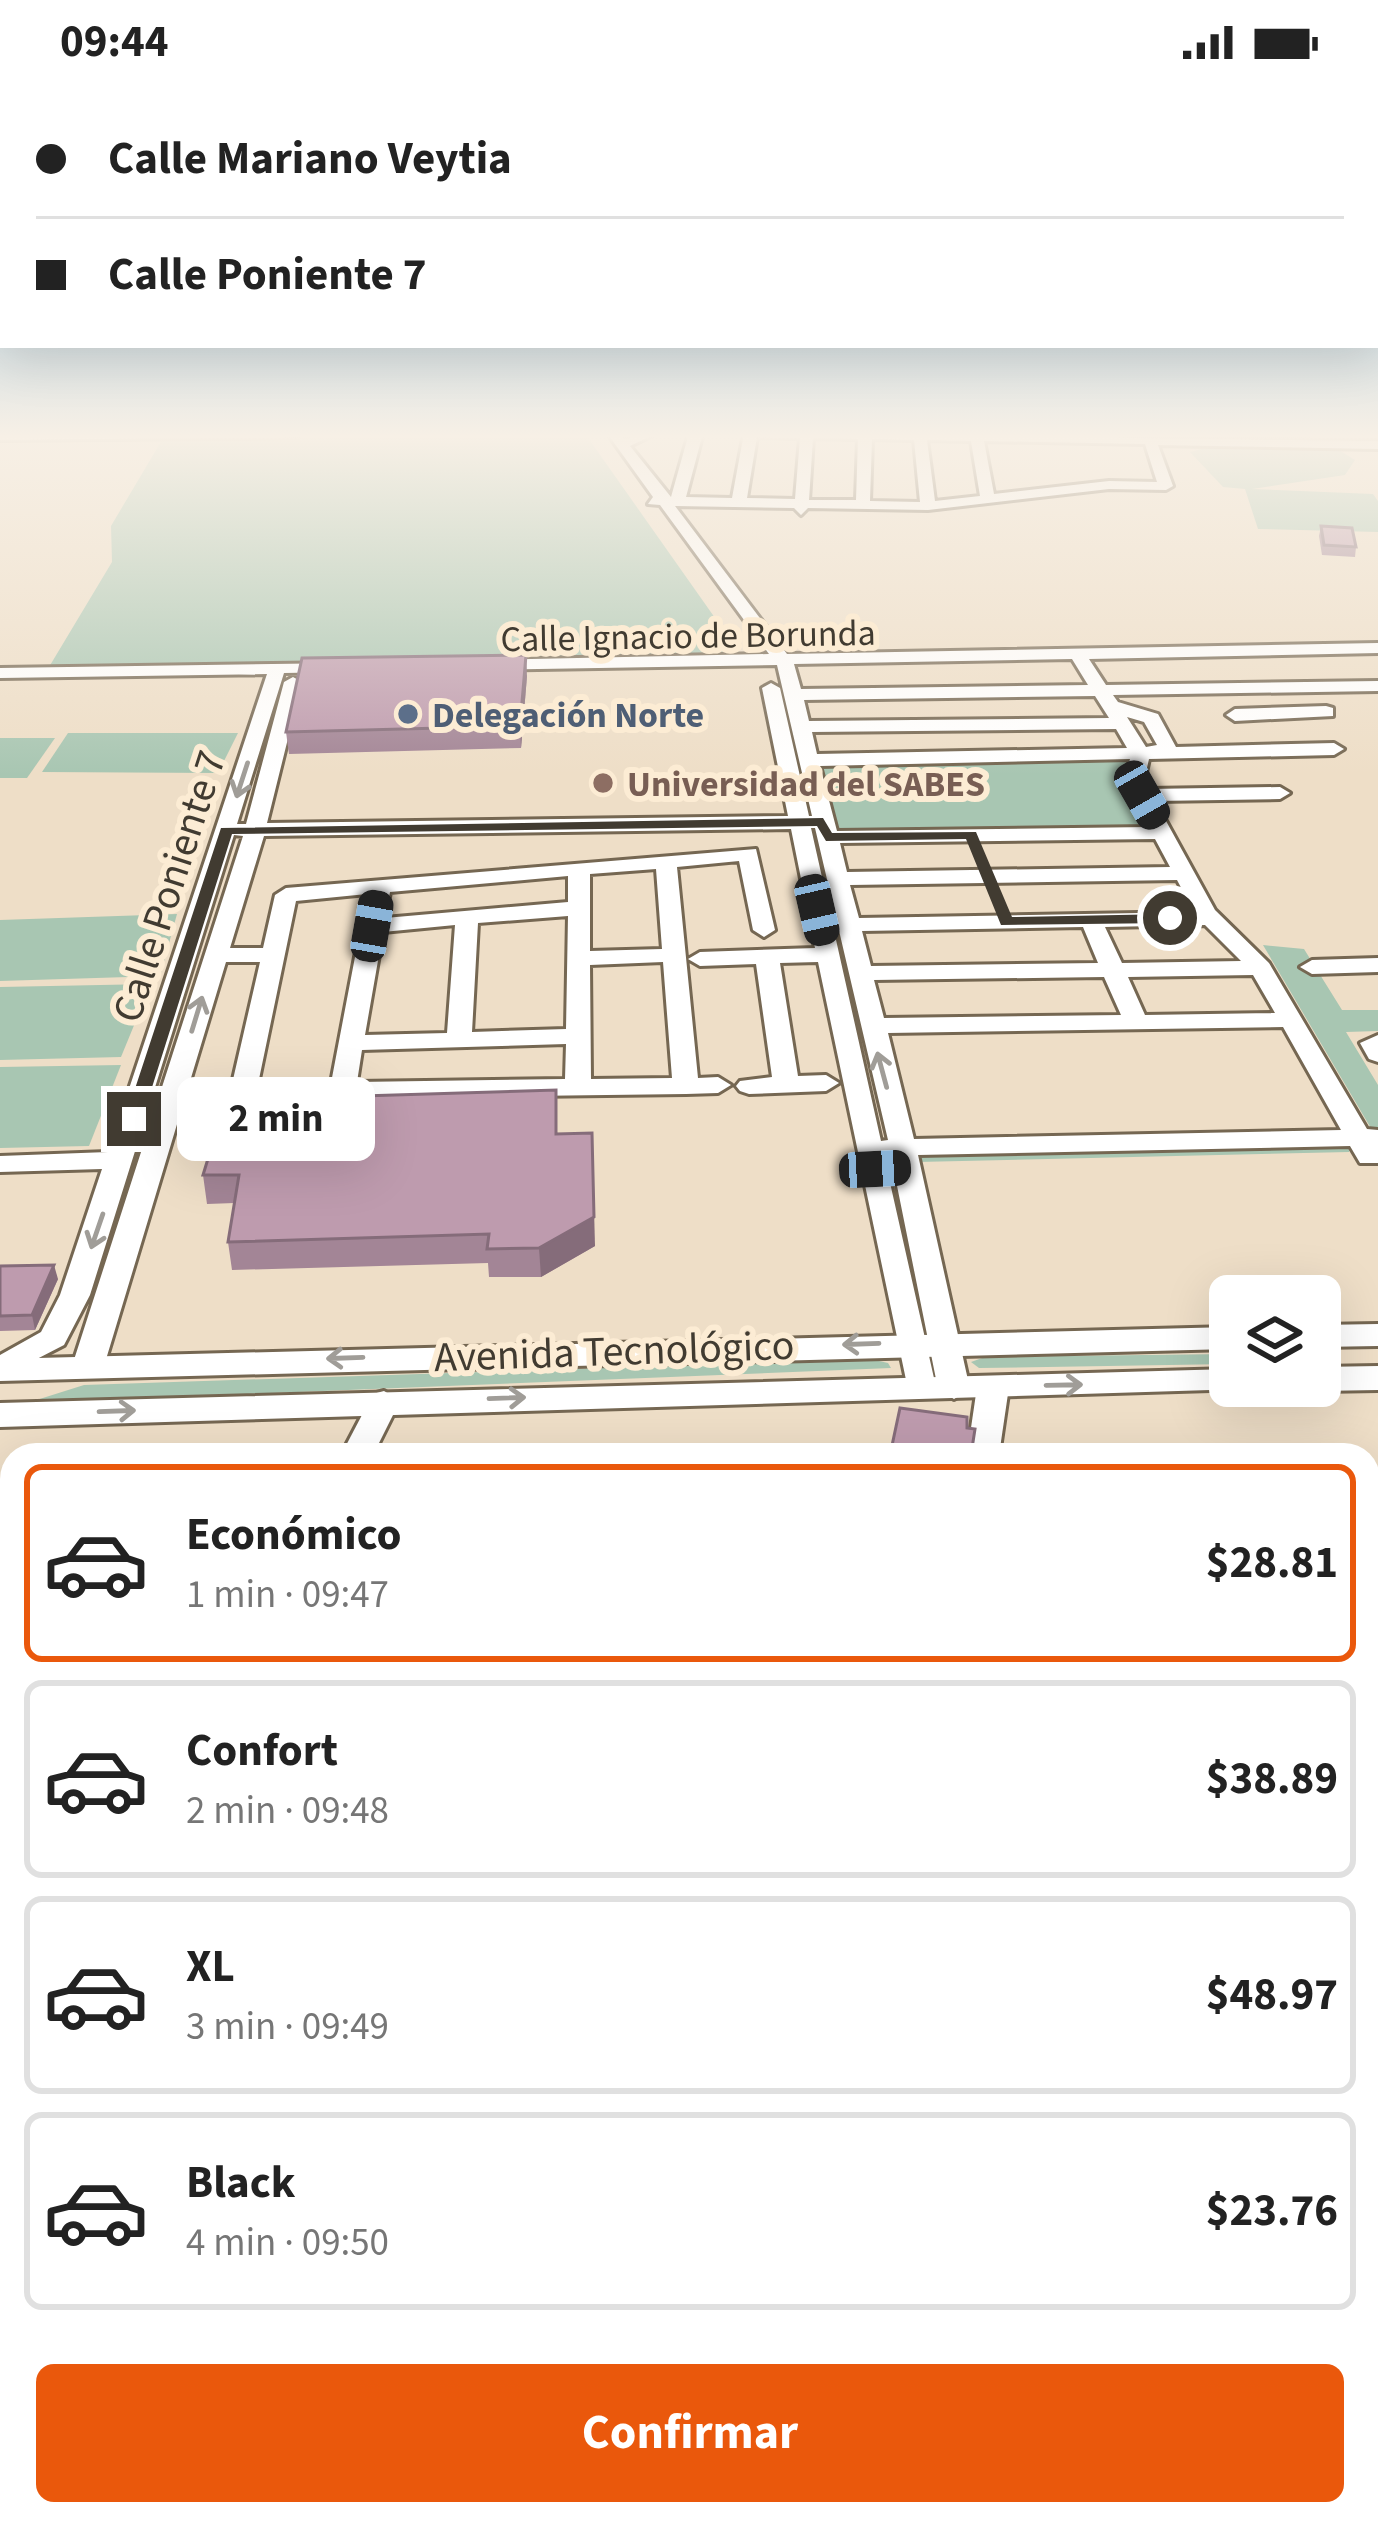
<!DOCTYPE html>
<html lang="es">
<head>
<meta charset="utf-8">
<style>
  body { margin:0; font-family:"Source Sans 3",sans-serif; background:#f2f2f2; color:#222; height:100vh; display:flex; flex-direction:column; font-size:45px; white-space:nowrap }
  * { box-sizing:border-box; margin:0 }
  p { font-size:39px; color:#767676 }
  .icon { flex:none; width:66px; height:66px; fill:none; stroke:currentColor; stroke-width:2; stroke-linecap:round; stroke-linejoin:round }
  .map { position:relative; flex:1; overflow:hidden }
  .sheet { position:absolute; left:0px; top:1359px; width:1380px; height:1083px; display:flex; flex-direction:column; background:#fff; border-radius:36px 36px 0 0; box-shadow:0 12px 48px #0002 }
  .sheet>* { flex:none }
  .guide { position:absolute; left:0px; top:0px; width:1380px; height:264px; box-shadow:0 12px 48px #0002; display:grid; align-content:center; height:264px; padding:0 36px; background:#fff }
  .controls { position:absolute; left:1209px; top:1191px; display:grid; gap:24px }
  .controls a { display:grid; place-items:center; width:132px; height:132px; border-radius:18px; background:#fff; box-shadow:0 12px 48px #0002; font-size:60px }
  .end { position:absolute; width:54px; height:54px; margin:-27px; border:15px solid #413b31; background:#fff; box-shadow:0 0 0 6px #fff }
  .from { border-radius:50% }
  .bubble { position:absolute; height:84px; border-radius:18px; background:#fff; box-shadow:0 12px 48px #0002; font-size:39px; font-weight:700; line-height:84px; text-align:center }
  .car { position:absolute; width:36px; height:72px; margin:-36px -18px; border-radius:15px; box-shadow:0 0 9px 3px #0007; background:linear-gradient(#222 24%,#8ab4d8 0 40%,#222 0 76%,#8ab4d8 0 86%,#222 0) }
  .guide b { display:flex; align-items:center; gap:42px; height:114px; font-size:45px }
  .guide b+b { border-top:3px solid #e0e0e0 }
  .guide i { width:30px; height:30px; background:#222 }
  ul { padding:21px 0 0; list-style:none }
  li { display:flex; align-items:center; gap:36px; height:198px; margin:0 24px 18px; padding:0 12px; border:6px solid #e0e0e0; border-radius:18px }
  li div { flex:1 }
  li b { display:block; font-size:45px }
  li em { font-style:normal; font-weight:700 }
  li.current { border-color:#ea580c }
  li>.icon { width:108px; height:108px; stroke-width:1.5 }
  .cta { display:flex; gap:24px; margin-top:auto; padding:24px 36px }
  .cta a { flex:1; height:138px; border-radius:18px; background:#ea580c; color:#fff; font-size:48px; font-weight:700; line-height:138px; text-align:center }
  .status { display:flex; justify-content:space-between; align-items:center; height:84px; padding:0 60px; background:#fff; direction:ltr }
  .status svg { height:33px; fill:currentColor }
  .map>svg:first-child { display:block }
  .green { fill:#a8c6b2 }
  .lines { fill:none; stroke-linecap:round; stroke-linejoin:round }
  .minor-casing { stroke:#756752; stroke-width:6 }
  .major-casing { stroke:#756752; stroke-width:6 }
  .minor { fill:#fff; fill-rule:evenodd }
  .major { fill:#fff; fill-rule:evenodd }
  .wall { fill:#a38596 }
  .shaded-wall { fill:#856c7a }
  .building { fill:#be9bae; stroke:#856c7a; stroke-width:3 }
  .oneway { stroke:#a09d98 }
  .route { fill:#413b31 }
  .service-dot { fill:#5c6f8a; stroke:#fcecd4; stroke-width:4.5 }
  .education-dot { fill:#8d6e63; stroke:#fcecd4; stroke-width:4.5 }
  .labels { text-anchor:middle; stroke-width:12; stroke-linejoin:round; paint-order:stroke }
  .far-street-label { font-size:36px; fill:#413b31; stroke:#fcecd4 }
  .far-service-label { font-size:36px; font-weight:bold; fill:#4e5e75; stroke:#fcecd4; text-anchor:start }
  .far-education-label { font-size:36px; font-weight:bold; fill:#785e54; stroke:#fcecd4; text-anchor:start }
  .street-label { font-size:42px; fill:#413b31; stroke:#fcecd4 }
</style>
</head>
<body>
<div class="status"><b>09:44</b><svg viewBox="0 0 49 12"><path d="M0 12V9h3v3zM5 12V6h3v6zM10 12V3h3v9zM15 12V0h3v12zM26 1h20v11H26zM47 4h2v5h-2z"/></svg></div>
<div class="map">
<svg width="1378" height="2441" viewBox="0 0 1378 2441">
  <rect width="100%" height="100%" fill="#eedec7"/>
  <g class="green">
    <polygon points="586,351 739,568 49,583 112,478 111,442 162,356"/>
    <polygon points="1202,365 1339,366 1355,376 1345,391 1252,405 1373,410 1378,417 1378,448 1258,445 1245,405 1223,403 1190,368"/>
    <polygon points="68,649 238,649 218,689 42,688"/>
    <polygon points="0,654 55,654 27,694 0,694"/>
    <polygon points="1135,674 1152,745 837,750 818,679"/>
    <polygon points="177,830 160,892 0,897 0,836"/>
    <polygon points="1263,861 1304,865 1342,926 1378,926 1378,947 1346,948 1378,1001 1378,1046 1372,1046"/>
    <polygon points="151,900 121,973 0,976 0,903"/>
    <polygon points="121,981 89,1062 0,1064 0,983"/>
    <polygon points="1351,1064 1349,1068 917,1078 916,1072"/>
    <polygon points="1230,1270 1230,1280 979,1284 971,1278 985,1273"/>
    <polygon points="870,1275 888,1279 891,1284 27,1319 84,1301"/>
  </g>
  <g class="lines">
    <defs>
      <g id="minor">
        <polygon points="0,349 303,349 297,353 0,356"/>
        <path d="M607 349H620L624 355 657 349 630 362 671 413 689 349H703L686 413 732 414 744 349 1378 357V365L1158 361 1173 402 1166 406 1109 405 928 426 808 424 801 431 794 424 675 422 787 570 1378 559V569L1089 575 1106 601 1378 597V607L1113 611 1118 618 1158 630 1176 663 1334 659 1344 665 1334 671 1149 675 1144 697 1148 705 1280 703 1290 709 1280 715 1155 717 1215 826 1269 879 1367 1045 1378 1046V1079H1360L1350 1062 918 1071 970 1305 954 1315 938 1305 891 1072H884L936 1303 920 1313 909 1310 818 878 780 879 798 992 826 991 839 999 826 1007 749 1010 740 1007 736 1002 740 997 772 993 756 880 700 882 688 875 700 868 815 864 791 745 264 752 230 864H263L275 811 286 804 756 765 775 846 764 853 753 846 739 777 677 783 698 994 718 993 731 1001 718 1009 686 1010 206 1016 193 1008 197 1003 232 1000 260 878H226L104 1282 99 1289H77L72 1282 243 752 234 751 90 1211 64 1261 0 1294V1271L41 1248 60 1211 102 1085 0 1088V1072L108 1068 267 590 0 594V584L346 579 349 583 340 588 284 589 237 740H246L284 598 293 593 302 598 267 739 788 732 762 604 771 599 780 604 809 732H812L777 581 484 586 475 581 484 576 769 570 660 421 648 420 653 413ZM757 353 800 354 795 415 747 414ZM813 354 858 355 856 416H809ZM872 355 914 356 920 418 870 417ZM927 356 971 357 980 412 935 417ZM984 357 1145 360 1157 398 1109 397 994 410ZM1072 575 1088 601 801 605 794 580ZM1095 612 1109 634 809 637 804 616ZM1127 633 1144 638 1157 661 1146 663ZM1116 645 1127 664 817 670 812 648ZM1130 675 1124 697 1149 743 837 747 820 682ZM811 744H815L888 1056 881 1057ZM1155 755 1170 783 847 788 840 759ZM656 785 662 865 590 867V790ZM568 792V818L385 834 390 808ZM1177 796 1194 828 859 834 850 801ZM367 810 331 999 258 1000 296 817ZM568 832 566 945 472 948 478 839ZM455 841 447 949 365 951 383 848ZM1205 841 1241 877 1122 879 1105 843ZM1083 843 1098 879 871 882 862 847ZM663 878 672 994 591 995 590 881ZM1253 891 1275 929 1145 931 1128 893ZM1104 893 1121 931 884 934 874 896ZM1283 943 1341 1046 914 1055 888 949ZM566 960 565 995 357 998 362 966Z"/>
        <polygon points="1326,622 1333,624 1333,632 1235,637 1226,631 1235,625"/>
        <polygon points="1378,874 1378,888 1312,890 1300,883 1312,876"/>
        <polygon points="1378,951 1378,978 1369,975 1360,959"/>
        <polygon points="993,1293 1009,1303 999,1371 967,1371 977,1303"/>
        <polygon points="384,1307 400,1317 373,1371 341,1371 373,1310"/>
        <polygon points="1378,1439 1378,1463 1368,1464 1368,1440"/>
        <rect x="0" y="1481" width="12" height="24"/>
        <polygon points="12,1581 12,1623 0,1627 0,1585"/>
        <rect x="1368" y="1661" width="10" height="30"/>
        <polygon points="12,1713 12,1745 0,1746 0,1714"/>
        <rect x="1368" y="1882" width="10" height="36"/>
        <rect x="0" y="1920" width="12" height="38"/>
        <polygon points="12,2005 12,2065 0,2070 0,2009"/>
        <rect x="1368" y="2225" width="10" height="48"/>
        <polygon points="12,2282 12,2334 0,2335 0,2283"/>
        <polygon points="465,2430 519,2430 517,2441 463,2441"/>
      </g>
      <g id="major">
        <polygon points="1378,1240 1378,1262 1320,1263 1320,1241"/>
        <polygon points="1230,1243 1230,1265 0,1297 0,1275"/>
        <polygon points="1378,1282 1378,1306 1320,1307 1306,1302 1320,1302 1320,1283"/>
        <polygon points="1230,1285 1230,1302 1246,1302 1243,1305 0,1343 0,1319"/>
      </g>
    </defs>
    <use href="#minor" class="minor-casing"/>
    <use href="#major" class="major-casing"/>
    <use href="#minor" class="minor"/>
    <use href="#major" class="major"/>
  </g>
  <g class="wall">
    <polygon points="1321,442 1356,463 1355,473 1322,471 1319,452"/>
    <polygon points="527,592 521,664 289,670 286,648"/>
    <polygon points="557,1050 595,1162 541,1193 489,1193 488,1179 232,1186 228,1158 234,1119 207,1120 203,1091"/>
    <polygon points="0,1182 58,1195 35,1246 0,1247"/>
  </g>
  <g class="shaded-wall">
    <polygon points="526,571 527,592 521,664 520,642"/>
    <polygon points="592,1049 595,1162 541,1193 539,1164"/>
    <polygon points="54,1181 58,1195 35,1246 32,1231"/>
  </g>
  <g class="building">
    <polygon points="1321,442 1352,444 1356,463 1324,461"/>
    <polygon points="526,571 520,642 286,648 302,574"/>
    <polygon points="556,1006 556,1050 592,1049 594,1133 539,1164 487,1165 489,1150 228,1158 239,1091 203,1091 226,1016"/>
    <polygon points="54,1181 32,1231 0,1232 0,1182"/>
    <polygon points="900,1324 967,1333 967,1344 975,1345 971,1371 890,1371"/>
  </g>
  <defs><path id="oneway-shaft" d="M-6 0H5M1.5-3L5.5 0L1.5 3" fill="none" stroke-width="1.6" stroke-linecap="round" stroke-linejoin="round" transform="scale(3)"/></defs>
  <g class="oneway">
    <use href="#oneway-shaft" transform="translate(242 696) rotate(108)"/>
    <use href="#oneway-shaft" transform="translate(197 930) rotate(-73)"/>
    <use href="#oneway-shaft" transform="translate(882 986) rotate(-105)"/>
    <use href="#oneway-shaft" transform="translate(97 1147) rotate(109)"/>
    <use href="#oneway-shaft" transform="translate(861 1260) rotate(178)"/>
    <use href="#oneway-shaft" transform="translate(345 1274) rotate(178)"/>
    <use href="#oneway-shaft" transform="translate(1064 1301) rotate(-1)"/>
    <use href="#oneway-shaft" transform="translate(507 1314) rotate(-2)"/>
    <use href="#oneway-shaft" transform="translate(117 1327) rotate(-2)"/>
  </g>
  <linearGradient id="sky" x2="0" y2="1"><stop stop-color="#8dc0e1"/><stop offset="0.51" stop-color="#f7f0e6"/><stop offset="1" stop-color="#f7f0e6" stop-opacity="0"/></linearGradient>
  <rect width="1378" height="691" fill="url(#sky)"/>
  <polygon class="route" points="823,734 832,749 976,748 1012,833 1170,830 1177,834 1170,839 1001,841 966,755 826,757 817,742 232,750 142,1035 134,1040 125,1035 221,744"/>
  <circle class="service-dot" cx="408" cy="630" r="12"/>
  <circle class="education-dot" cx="603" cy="699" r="12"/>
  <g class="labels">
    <g class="far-street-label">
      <text transform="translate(688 551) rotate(-1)" y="13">Calle Ignacio de Borunda</text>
    </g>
    <g class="far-service-label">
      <text x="432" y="643">Delegación Norte</text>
    </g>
    <g class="far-education-label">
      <text x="627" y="712">Universidad del SABES</text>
    </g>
    <g class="street-label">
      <text transform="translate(168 802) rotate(-72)" y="15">Calle Poniente 7</text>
      <text transform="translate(614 1266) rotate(-2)" y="15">Avenida Tecnológico</text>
    </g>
  </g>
</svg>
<div class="controls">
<a><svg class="icon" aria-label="layers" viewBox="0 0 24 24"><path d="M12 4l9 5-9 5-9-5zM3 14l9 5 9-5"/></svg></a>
</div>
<i class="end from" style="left:1170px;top:834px"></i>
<i class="end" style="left:134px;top:1035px"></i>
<div class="bubble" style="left:177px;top:993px;width:198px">2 min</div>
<i class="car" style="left:1142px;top:711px;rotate:150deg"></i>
<i class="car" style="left:817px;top:826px;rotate:167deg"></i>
<i class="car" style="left:372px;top:842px;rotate:10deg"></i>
<i class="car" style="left:875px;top:1085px;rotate:87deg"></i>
<div class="guide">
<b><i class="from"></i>Calle Mariano Veytia</b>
<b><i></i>Calle Poniente 7</b>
</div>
<section class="sheet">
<ul>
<li class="current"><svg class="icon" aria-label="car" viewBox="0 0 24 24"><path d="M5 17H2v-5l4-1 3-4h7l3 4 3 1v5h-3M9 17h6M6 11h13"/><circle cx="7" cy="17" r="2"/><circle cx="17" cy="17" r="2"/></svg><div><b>Económico</b><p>1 min · 09:47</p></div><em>$28.81</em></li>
<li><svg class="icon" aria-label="car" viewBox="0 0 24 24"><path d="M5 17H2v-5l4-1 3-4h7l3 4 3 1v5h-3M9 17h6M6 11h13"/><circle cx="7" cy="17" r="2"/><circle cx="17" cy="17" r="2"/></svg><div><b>Confort</b><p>2 min · 09:48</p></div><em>$38.89</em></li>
<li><svg class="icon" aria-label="car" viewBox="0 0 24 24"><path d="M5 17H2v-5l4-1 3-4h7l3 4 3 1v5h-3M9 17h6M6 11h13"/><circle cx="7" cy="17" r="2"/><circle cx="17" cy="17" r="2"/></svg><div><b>XL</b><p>3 min · 09:49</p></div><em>$48.97</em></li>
<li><svg class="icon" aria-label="car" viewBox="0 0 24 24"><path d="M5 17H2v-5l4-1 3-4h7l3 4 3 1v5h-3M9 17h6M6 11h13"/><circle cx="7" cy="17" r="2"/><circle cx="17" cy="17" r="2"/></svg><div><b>Black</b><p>4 min · 09:50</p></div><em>$23.76</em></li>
</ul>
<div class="cta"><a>Confirmar</a></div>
</section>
</div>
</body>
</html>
